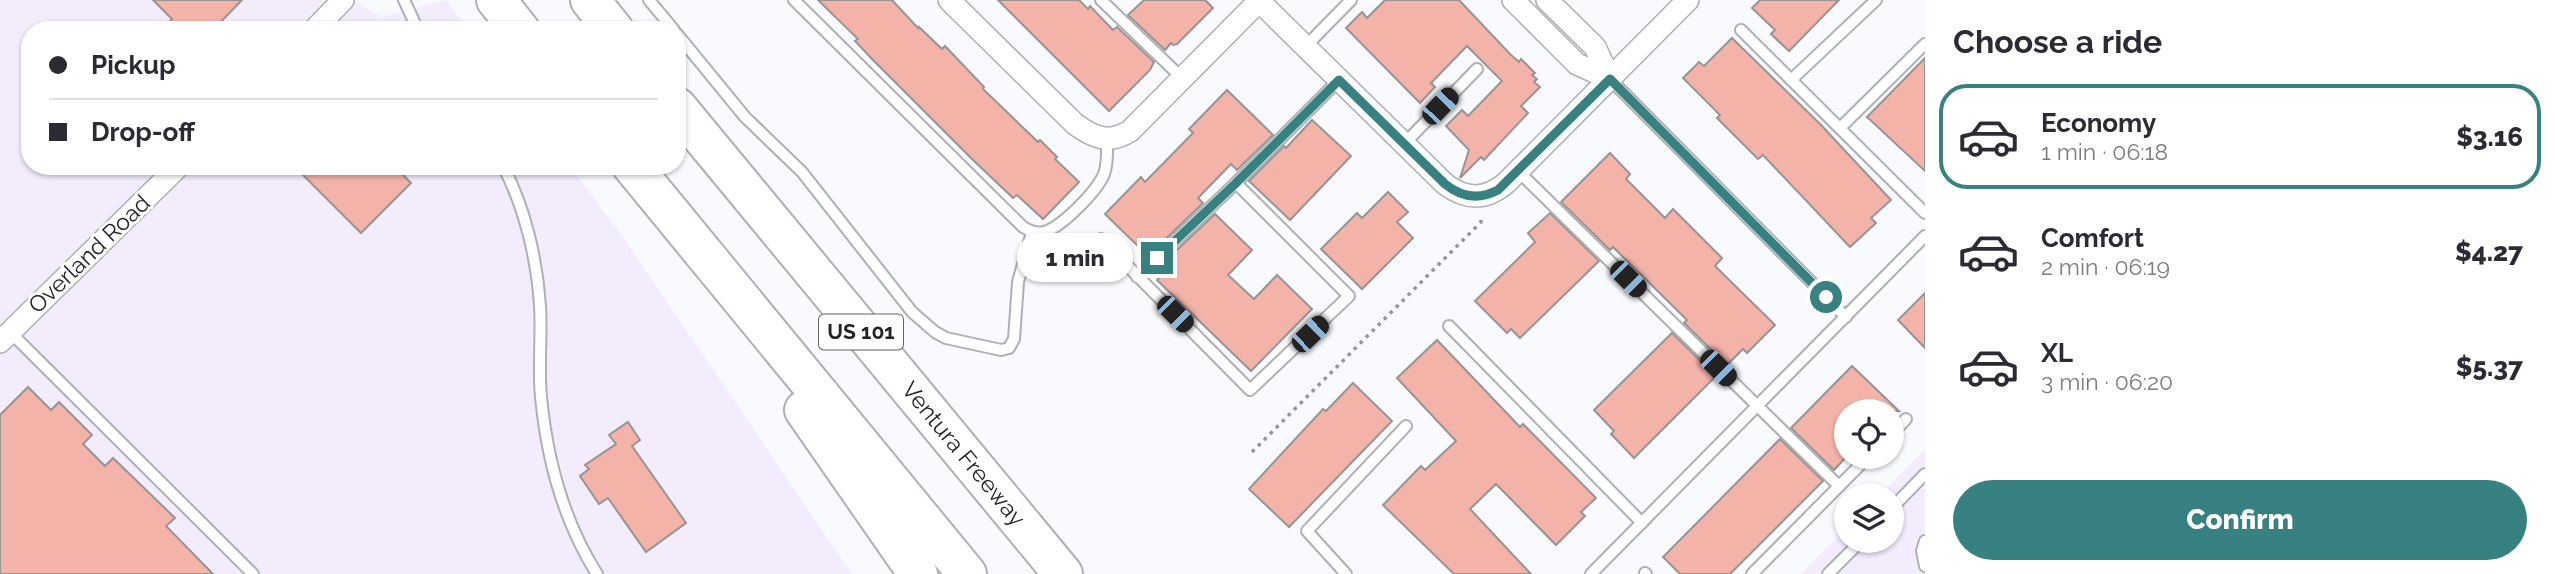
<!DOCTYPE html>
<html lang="en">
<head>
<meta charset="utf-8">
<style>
  body { margin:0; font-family:Raleway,sans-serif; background:#f7f7f7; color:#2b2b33; height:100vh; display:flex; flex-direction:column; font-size:26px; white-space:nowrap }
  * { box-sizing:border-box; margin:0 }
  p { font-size:23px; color:#7c7c81 }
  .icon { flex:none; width:38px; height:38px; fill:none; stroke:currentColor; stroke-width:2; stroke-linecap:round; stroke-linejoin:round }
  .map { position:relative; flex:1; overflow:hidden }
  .panel { display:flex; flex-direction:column; background:#fff; width:630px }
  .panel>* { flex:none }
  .hud { position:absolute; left:21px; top:21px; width:665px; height:154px; border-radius:28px; box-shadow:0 2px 5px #0004; display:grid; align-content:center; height:154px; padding:0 28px; background:#fff }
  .fabs { position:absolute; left:1834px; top:399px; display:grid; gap:14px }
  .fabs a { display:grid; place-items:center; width:70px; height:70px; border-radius:50%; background:#fff; box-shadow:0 2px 5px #0004; font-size:35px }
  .end { position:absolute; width:32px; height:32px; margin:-16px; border:9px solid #388181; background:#fff; box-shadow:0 0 0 4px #fff }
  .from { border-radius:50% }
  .bubble { position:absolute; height:49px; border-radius:24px; background:#fff; box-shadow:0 2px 5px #0004; font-size:23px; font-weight:800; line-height:49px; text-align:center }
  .car { position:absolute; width:21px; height:42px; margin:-21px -10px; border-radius:9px; box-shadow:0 0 5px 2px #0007; background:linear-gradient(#222 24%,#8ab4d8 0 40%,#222 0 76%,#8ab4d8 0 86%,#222 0) }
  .hud b { display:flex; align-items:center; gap:24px; height:66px; font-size:26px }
  .hud b+b { border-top:2px solid #e1e1e2 }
  .hud i { width:18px; height:18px; background:#2b2b33 }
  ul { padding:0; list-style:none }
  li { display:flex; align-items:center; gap:21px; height:105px; margin:0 14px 10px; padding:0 14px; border:4px solid transparent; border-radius:28px }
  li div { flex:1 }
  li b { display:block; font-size:26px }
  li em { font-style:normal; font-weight:800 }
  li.selected { border-color:#388181 }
  li>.icon { width:63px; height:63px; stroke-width:1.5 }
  h2 { padding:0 28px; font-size:32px; line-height:84px }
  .cta { display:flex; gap:14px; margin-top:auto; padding:14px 28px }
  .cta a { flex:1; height:80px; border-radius:42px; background:#388181; color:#fff; font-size:28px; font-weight:800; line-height:80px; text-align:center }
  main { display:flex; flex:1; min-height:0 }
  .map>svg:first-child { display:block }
  .commercial { fill:#f3ecfd }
  .building { fill:#f3b3a9; stroke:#989493; stroke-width:2 }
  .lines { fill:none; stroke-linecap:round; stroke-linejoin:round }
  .service-casing { stroke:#aeb0b3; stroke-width:14 }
  .minor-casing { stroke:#aeb0b3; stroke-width:24 }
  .motorway-casing { stroke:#aeb0b3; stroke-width:42 }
  .path { stroke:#959698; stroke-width:3.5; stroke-dasharray:3.5 5; stroke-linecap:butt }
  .service { stroke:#fff; stroke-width:10 }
  .minor { stroke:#fff; stroke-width:21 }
  .motorway { stroke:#fff; stroke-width:38 }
  .route { stroke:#388181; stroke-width:9 }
  .labels { text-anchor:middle; stroke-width:6; stroke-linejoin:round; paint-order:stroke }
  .shield { fill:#fff; stroke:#656566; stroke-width:2 }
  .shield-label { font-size:21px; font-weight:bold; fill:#232325 }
  .street-label { font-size:23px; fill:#232325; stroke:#fff }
</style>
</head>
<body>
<main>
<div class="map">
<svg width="1925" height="574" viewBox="0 0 1925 574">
  <rect width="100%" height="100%" fill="#f8fafd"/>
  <g class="commercial">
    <polygon points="0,0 352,0 382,17 446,0 468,30 30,30 30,166 570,166 627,243 852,574 0,574"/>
    <polygon points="1925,450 1925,574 1801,574 1846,529 1846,541 1892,541 1892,495 1880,495"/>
  </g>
  <g class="building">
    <polygon points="153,0 242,0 213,30 162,30 172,19"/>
    <polygon points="818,0 892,0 918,28 919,27 942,49 945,46 984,87 983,89 1038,142 1040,140 1057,157 1055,159 1079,182 1043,219 1017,195 1013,198 973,160 872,59 855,41 858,39"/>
    <polygon points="998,0 1079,0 1088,9 1090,6 1113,30 1117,27 1154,62 1150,70 1109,111"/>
    <polygon points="1144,0 1205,0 1213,8 1177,44 1173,45 1171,43 1165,50 1128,15"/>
    <polygon points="1385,0 1459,0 1510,54 1519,62 1521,59 1535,73 1532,75 1537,79 1534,82 1540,87 1521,106 1528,113 1484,160 1481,157 1460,178 1469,150 1446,126 1462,110 1468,116 1502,81 1467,46 1431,83 1435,87 1420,103 1346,28 1362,12 1367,18"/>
    <polygon points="1760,0 1839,0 1789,51 1771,34 1775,30 1752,8"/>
    <polygon points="1732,38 1821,125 1891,200 1871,218 1876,223 1850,247 1763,155 1758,159 1717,118 1720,115 1683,78 1699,62 1704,66"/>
    <polygon points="1925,58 1925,171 1867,117"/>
    <polygon points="1227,90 1273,135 1237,170 1231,164 1198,198 1203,203 1148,256 1105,214 1141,177 1145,182 1193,133 1189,129"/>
    <polygon points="1312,120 1351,156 1290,220 1249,181 1284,146 1286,148"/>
    <polygon points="1610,153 1630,174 1626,179 1665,218 1673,209 1722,258 1715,266 1775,325 1747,353 1743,349 1727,365 1684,323 1687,320 1613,247 1610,250 1561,202"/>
    <polygon points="294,166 394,166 411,183 361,233"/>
    <polygon points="1388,192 1408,212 1397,222 1413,238 1362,289 1321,249 1357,213 1362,218"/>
    <polygon points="1550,213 1599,261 1520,338 1511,329 1507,333 1475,301 1535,242 1528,233"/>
    <polygon points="1215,214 1252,250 1228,275 1254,299 1277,275 1312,309 1251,371 1157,280 1165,273 1159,267"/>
    <polygon points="1925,293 1925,348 1898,320"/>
    <polygon points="1672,333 1716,376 1634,458 1611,434 1614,431 1594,410"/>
    <polygon points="1437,340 1520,427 1523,424 1596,498 1581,512 1585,516 1556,545 1496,484 1470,509 1531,574 1454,574 1383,505 1421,466 1425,470 1456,441 1397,378"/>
    <polygon points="1852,366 1899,411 1846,411 1846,457 1834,470 1791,428"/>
    <polygon points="1353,383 1392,421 1289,527 1249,489 1323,409 1326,411"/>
    <polygon points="28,387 51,410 59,402 92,435 83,444 105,466 113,458 175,518 166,526 213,574 0,574 0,415"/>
    <polygon points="628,422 640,440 632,446 686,523 646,552 608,498 599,504 580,476 589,469 585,465 616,444 609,435"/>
    <polygon points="1780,439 1823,481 1730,574 1680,574 1663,557"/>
  </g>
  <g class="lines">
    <defs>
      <g id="service">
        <polyline points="404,0 418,30"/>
        <polyline points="649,0 674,30"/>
        <path d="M794 0 1023 227C1030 231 1037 234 1044 232 1062 227 1097 191 1104 174 1108 163 1107 151 1107 140"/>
        <polyline points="1101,0 1182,78"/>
        <polyline points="1741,30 1925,213"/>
        <polyline points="677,34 745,117 802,172 912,312 935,332 946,338 1001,350 1009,348 1014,339 1018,282 1032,232"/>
        <polyline points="1305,47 1351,0"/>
        <polyline points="1610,79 1846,317"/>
        <polyline points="1791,80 1876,0"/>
        <polyline points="1840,128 1925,44"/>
        <polyline points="1404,144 1477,69"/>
        <path d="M503 166C525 208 537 259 540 306 542 336 538 366 541 397 547 459 564 522 597 574"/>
        <polyline points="1518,171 1839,486"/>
        <polyline points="1236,183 1339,80"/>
        <polyline points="1101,239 1250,390 1349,296 1236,183 1137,277"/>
        <polyline points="1449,326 1642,523"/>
        <polyline points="10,332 253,574"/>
        <polyline points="1892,434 1906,419"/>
        <polyline points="1892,508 1925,474"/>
        <polyline points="1925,541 1922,551 1925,566"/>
        <polyline points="1645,573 1646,574"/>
        <polyline points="1346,574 1307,531 1406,426"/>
        <polyline points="1591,574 1925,236"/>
        <polyline points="1752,574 1868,457"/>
        <polyline points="1828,574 1861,541"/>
      </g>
      <g id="minor">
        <path d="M949 0 1075 124C1094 138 1109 144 1130 131L1259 1"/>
        <path d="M1258 0 1445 184C1466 200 1486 200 1506 183L1688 0"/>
        <polyline points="1513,0 1577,64 1610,79"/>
        <polyline points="1547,0 1595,47 1610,79"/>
        <polyline points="314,30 343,0"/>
        <polyline points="0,342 179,166"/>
      </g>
      <g id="motorway">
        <polyline points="496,0 520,30"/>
        <polyline points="590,0 614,30"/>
        <path id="s1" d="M677 107 1063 574"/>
        <polyline points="632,166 967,574"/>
        <polyline points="804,410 918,574"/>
      </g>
    </defs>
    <use href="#service" class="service-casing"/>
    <use href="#minor" class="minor-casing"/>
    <use href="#motorway" class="motorway-casing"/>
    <polyline class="path" points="1252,452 1481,222 1481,216"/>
    <use href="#service" class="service"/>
    <use href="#minor" class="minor"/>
    <use href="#motorway" class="motorway"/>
  </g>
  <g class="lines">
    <path class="route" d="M1157 258 1236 183 1339 80 1445 184C1462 198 1479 200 1498 190L1610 79 1826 297"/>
  </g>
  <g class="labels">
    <rect class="shield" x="819" y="314.5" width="84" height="35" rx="5"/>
    <g class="shield-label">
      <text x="861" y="339">US 101</text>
    </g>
    <g class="street-label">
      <text transform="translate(89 254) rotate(-44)" y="8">Overland Road</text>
      <text dy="8" stroke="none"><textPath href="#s1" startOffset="450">Ventura Freeway</textPath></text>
    </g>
  </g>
</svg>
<div class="fabs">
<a><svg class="icon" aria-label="locate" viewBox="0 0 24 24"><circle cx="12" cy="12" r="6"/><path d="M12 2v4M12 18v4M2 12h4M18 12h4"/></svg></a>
<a><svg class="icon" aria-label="layers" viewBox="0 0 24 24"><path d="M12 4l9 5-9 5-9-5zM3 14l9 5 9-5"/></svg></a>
</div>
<i class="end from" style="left:1826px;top:297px"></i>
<i class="end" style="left:1157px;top:258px"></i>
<div class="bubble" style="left:1017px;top:233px;width:116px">1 min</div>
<i class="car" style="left:1440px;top:106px;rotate:44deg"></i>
<i class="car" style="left:1628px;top:279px;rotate:135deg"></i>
<i class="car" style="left:1175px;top:314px;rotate:135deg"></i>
<i class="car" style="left:1310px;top:334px;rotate:46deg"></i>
<i class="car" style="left:1718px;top:368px;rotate:135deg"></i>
<div class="hud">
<b><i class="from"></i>Pickup</b>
<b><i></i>Drop-off</b>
</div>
</div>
<section class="panel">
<h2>Choose a ride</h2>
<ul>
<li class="selected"><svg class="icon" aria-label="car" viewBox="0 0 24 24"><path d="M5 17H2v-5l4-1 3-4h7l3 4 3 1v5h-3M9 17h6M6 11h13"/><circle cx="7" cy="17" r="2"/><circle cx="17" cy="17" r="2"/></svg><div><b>Economy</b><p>1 min · 06:18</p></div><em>$3.16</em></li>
<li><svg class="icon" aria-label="car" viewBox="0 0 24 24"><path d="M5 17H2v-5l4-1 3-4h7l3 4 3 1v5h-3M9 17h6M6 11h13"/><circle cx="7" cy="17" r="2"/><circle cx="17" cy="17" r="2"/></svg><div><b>Comfort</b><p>2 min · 06:19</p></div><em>$4.27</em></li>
<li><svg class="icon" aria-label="car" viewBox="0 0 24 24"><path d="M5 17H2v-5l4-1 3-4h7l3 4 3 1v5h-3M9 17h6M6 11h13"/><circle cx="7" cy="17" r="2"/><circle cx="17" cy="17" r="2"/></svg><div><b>XL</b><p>3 min · 06:20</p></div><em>$5.37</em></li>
</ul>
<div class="cta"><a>Confirm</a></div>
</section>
</main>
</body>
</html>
